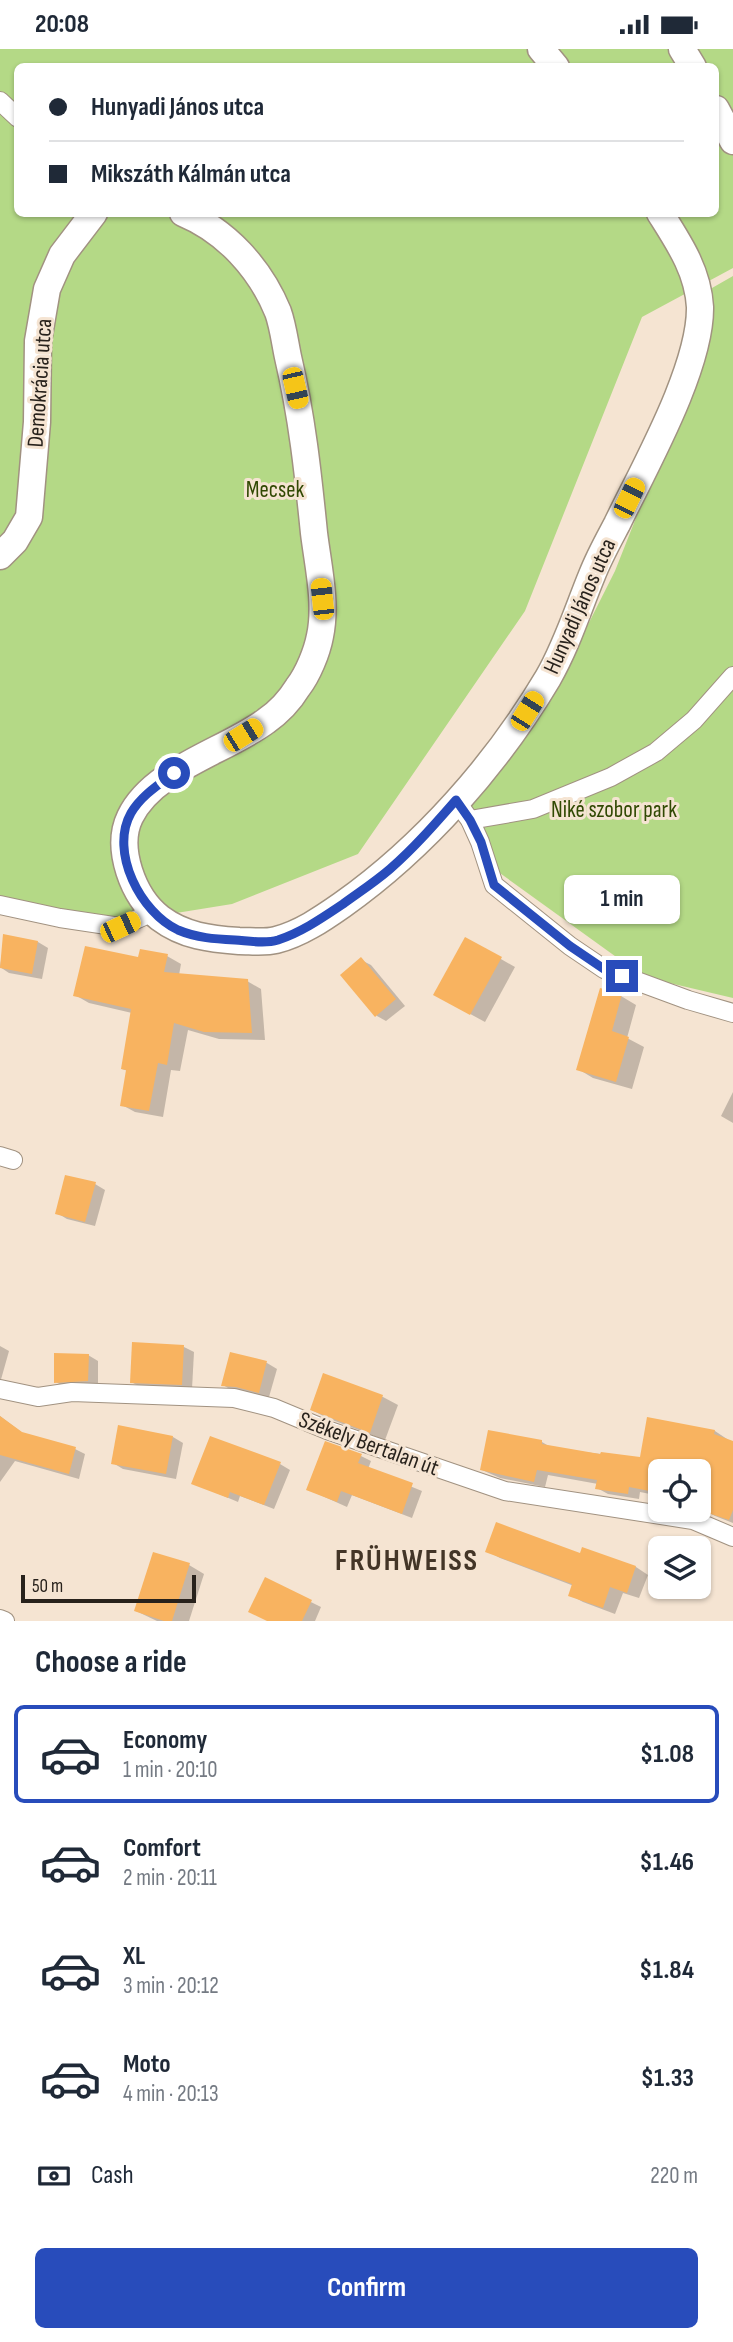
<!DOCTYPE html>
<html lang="en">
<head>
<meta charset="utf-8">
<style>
  body { margin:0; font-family:"Sofia Sans Condensed",sans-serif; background:#f6f6f7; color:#1f2937; height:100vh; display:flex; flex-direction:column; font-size:26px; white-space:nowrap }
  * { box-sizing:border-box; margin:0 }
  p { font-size:23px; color:#747a83 }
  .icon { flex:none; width:38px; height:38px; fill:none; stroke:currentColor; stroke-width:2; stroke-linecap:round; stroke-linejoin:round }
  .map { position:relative; height:1572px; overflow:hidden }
  .details { display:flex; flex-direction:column; background:#fff; flex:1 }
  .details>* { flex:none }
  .hud { position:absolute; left:14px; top:14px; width:705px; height:154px; border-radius:10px; box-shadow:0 2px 5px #0004; display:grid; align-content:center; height:154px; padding:0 35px; background:#fff }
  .fabs { position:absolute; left:648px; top:1410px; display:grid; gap:14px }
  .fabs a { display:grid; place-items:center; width:63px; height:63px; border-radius:10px; background:#fff; box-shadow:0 2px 5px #0004; font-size:35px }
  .scale { position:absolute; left:21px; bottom:18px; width:175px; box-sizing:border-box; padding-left:7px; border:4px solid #28221c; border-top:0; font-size:19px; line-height:24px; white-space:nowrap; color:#28221c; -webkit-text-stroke:5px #f5e4d2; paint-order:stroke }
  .end { position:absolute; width:32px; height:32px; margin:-16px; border:9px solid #284cbb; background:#fff; box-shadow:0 0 0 4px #fff }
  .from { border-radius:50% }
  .bubble { position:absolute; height:49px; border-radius:10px; background:#fff; box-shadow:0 2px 5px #0004; font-size:23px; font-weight:700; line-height:49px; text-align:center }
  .car { position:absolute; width:21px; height:42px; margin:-21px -10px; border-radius:9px; box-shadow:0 0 5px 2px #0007; background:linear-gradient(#f5c518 24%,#345 0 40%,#f5c518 0 76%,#345 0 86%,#f5c518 0) }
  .hud b { display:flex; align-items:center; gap:24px; height:66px; font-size:26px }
  .hud b+b { border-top:2px solid #e0e1e3 }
  .hud i { width:18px; height:18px; background:#1f2937 }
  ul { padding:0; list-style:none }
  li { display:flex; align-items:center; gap:21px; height:98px; margin:0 14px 10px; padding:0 21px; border:4px solid transparent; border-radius:10px }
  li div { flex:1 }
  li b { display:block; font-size:26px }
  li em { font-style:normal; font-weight:700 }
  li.active { border-color:#284cbb }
  li>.icon { width:63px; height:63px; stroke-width:1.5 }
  h2 { padding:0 35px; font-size:32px; line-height:84px }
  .pay { display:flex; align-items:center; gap:18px; height:77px; padding:0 35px; font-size:26px }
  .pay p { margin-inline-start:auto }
  .action { display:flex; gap:14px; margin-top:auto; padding:14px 35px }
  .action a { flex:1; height:80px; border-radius:10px; background:#284cbb; color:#fff; font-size:28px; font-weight:700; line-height:80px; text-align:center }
  .status { display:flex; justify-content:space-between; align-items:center; height:49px; padding:0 35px; background:#fff; direction:ltr }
  .status svg { height:19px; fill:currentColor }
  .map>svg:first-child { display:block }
  .green { fill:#b4d986; fill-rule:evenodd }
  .shadow { fill:#0003 }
  .building { fill:#f8b360 }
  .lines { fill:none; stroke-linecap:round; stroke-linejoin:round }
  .street-casing { stroke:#a19281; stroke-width:20 }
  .secondary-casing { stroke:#a19281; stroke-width:29 }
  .street { stroke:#fff; stroke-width:18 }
  .secondary { stroke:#fff; stroke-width:26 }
  .route { stroke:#284cbb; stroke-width:9 }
  .labels { text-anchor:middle; stroke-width:6; stroke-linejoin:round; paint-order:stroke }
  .street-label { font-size:23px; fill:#28221c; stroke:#f5e4d2 }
  .park-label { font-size:23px; fill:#314903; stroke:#f5e4d2 }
  .district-label { font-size:30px; font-weight:bold; letter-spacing:2px; fill:#433527; stroke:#f5e4d2 }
</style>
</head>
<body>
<div class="status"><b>20:08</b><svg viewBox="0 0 49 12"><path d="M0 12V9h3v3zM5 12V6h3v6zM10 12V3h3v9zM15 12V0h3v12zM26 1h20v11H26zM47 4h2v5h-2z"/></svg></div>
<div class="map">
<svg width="733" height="1572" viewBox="0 0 733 1572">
  <rect width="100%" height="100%" fill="#f5e4d2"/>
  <g class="green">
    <path d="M0 0H733V219L642 268 525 562 358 805 232 855 108 875 0 856ZM18 18H716V164H18Z"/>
    <polygon points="733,227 733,949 644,928 497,822 467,755 550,651 615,522 713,274 712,239"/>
  </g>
  <g class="shadow">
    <polygon points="5,887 38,893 48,899 42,930 9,924 0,918"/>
    <polygon points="466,890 515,918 485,973 450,954"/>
    <polygon points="167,907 181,915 179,926 247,932 261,940 265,991 219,990 188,981 180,1022 171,1021 163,1068 135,1063 122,1056 128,1022 122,1020 132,964 89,954 75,946 139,910"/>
    <polygon points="361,911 371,916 405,957 386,972 377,967"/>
    <polygon points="621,947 636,956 627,989 644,998 632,1040 593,1029 578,1020"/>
    <polygon points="733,1043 733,1074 721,1067"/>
    <polygon points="95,1135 105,1141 95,1177 67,1170 57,1164"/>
    <polygon points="0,1297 9,1302 0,1334"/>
    <polygon points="184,1298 194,1303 192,1340 141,1338 131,1333"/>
    <polygon points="231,1305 267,1314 277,1320 269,1348 233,1342 223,1336"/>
    <polygon points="88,1306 98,1312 98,1337 66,1339 56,1333"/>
    <polygon points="324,1326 383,1348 398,1356 385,1391 327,1369 312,1361"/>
    <polygon points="0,1367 25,1386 75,1400 85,1405 79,1430 15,1412 0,1433"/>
    <polygon points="648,1370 715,1382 733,1394 733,1474 715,1467 704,1461 706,1456 698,1455 698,1423 660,1423 660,1447 640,1443 639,1450 608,1445 597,1439 598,1435 548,1426 545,1438 500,1429 482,1421 542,1393 552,1399 641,1410"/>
    <polygon points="173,1388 183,1394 176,1430 123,1420 113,1414"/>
    <polygon points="361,1407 371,1412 368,1420 422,1442 412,1469 352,1446 347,1458 309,1441"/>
    <polygon points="280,1415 290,1421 274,1460 240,1447 238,1453 193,1434"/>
    <polygon points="583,1500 636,1518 648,1526 639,1549 623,1544 615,1565 583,1553 570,1546 574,1537 500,1509 487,1502 581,1506"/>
    <polygon points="189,1516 204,1525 189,1572 157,1572 136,1562"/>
    <polygon points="266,1531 321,1558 315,1572 269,1572"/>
  </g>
  <g class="building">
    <polygon points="3,885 38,892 32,925 0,919"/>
    <polygon points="465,888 502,908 470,966 433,946"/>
    <polygon points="85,897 138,908 140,900 168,905 164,923 248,930 252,984 204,983 174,974 167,1016 158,1014 149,1062 120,1057 126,1021 121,1020 131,960 73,947"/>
    <polygon points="361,908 396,950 375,968 340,926"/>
    <polygon points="600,939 622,945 612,982 629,988 616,1033 576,1021"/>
    <polygon points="65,1126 96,1133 85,1173 55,1165"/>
    <polygon points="132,1293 184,1296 182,1336 130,1334"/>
    <polygon points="230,1303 267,1312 259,1344 236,1338 221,1337"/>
    <polygon points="54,1304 89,1305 88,1332 54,1334"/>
    <polygon points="323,1324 383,1346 370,1384 310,1361"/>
    <polygon points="0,1367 22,1383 76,1398 69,1425 0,1406"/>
    <polygon points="647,1368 715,1381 714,1385 733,1392 733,1461 729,1471 702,1462 705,1453 698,1452 698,1423 660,1423 660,1444 629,1438 628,1445 595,1440 597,1431 537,1421 534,1433 480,1421 488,1381 542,1391 542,1395 600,1405 601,1403 640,1408"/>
    <polygon points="118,1376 173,1387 166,1425 111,1415"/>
    <polygon points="210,1387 281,1413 264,1456 230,1443 228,1449 191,1435"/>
    <polygon points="325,1392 362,1405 358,1414 413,1434 402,1465 341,1442 337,1453 306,1441"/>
    <polygon points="496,1473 580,1504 582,1498 636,1517 627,1544 610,1538 603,1559 568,1547 572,1535 485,1503"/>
    <polygon points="153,1503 190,1514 172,1572 164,1572 134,1562"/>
    <polygon points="265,1528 312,1551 302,1572 267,1572 248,1563"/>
  </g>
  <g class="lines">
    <defs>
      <g id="street">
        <polyline points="0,52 18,69"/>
        <polyline points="456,752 470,771 480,793 494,836 570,897 604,920 688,951 733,964"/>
        <polyline points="470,771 533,760 611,728 656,703 694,671 733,627"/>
        <polyline points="0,856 60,869 120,878 153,863"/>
        <polyline points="0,1107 13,1111"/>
        <polyline points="0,1340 38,1348 72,1343 234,1349 274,1359 327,1381 505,1442 693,1471 733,1488"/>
        <polyline points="0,1570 5,1572"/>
      </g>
      <g id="secondary">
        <polyline points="541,0 556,18"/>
        <polyline points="682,0 693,18"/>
        <polyline points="716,60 733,92"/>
        <path d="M183 164C226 182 260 219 278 263 283 277 285 294 288 308 302 368 308 424 314 484 318 517 327 554 320 587 317 603 308 625 298 638 290 651 279 663 266 672 226 702 153 720 130 768 115 799 133 848 160 869 184 887 210 890 239 892 251 892 264 894 276 891 300 885 322 870 342 856 424 798 497 715 548 629 567 596 578 560 592 526 599 508 608 492 617 475 644 419 701 319 700 258 698 222 679 194 660 164"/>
        <polyline points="0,507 15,492 29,468 37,373 38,292 47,240 62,206 94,164"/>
      </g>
    </defs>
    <use href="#street" class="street-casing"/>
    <use href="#secondary" class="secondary-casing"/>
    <use href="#street" class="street"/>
    <use href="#secondary" class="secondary"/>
  </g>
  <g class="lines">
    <path class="route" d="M174 724C158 736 141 747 131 764 109 803 141 864 178 881 197 889 215 890 235 891 249 892 265 895 278 891 302 883 322 869 343 855 358 844 375 833 390 820 414 799 435 775 456 751L470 771 481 793 494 836 570 897 604 920 622 927"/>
  </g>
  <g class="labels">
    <g class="street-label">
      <text transform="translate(39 334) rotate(-86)" y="8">Demokrácia utca</text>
      <text transform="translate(579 557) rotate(-66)" y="8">Hunyadi János utca</text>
      <text transform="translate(369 1394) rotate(20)" y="8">Székely Bertalan út</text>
    </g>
    <g class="park-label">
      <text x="275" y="448">Mecsek</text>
      <text x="614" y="768">Niké szobor park</text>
    </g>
    <g class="district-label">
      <text x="407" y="1521">FRÜHWEISS</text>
    </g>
  </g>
</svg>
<div class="fabs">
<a><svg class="icon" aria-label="locate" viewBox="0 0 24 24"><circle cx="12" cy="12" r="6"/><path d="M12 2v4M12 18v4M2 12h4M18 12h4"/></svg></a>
<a><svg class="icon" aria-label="layers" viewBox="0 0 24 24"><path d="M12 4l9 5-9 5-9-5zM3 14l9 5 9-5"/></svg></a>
</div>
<div class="scale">50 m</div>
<i class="end from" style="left:174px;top:724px"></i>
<i class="end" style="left:622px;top:927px"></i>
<div class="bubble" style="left:564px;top:826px;width:116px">1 min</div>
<i class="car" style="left:295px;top:339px;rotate:167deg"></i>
<i class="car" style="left:629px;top:449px;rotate:26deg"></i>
<i class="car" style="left:322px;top:550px;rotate:354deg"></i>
<i class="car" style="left:527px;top:662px;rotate:32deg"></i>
<i class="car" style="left:243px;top:686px;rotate:58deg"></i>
<i class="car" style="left:120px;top:878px;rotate:65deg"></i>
<div class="hud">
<b><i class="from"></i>Hunyadi János utca</b>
<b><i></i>Mikszáth Kálmán utca</b>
</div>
</div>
<section class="details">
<h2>Choose a ride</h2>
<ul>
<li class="active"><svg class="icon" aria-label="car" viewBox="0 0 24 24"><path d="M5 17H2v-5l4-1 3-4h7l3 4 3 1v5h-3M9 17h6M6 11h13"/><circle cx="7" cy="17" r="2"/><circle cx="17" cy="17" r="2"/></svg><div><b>Economy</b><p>1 min · 20:10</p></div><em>$1.08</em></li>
<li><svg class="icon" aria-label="car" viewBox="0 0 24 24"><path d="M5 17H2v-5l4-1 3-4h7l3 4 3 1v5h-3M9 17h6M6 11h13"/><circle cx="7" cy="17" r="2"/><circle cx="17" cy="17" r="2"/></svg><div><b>Comfort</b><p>2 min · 20:11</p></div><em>$1.46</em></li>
<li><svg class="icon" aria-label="car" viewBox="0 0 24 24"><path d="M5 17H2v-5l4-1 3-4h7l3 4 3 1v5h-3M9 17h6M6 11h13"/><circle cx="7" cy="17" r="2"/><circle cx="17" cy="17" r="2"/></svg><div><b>XL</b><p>3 min · 20:12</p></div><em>$1.84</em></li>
<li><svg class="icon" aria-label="car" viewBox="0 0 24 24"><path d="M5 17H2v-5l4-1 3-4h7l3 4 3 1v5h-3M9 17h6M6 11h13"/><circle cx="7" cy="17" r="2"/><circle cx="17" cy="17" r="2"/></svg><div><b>Moto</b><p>4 min · 20:13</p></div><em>$1.33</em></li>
</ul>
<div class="pay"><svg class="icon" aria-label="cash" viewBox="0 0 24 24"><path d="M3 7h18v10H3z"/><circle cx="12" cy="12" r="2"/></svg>Cash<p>220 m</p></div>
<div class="action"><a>Confirm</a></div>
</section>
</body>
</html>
